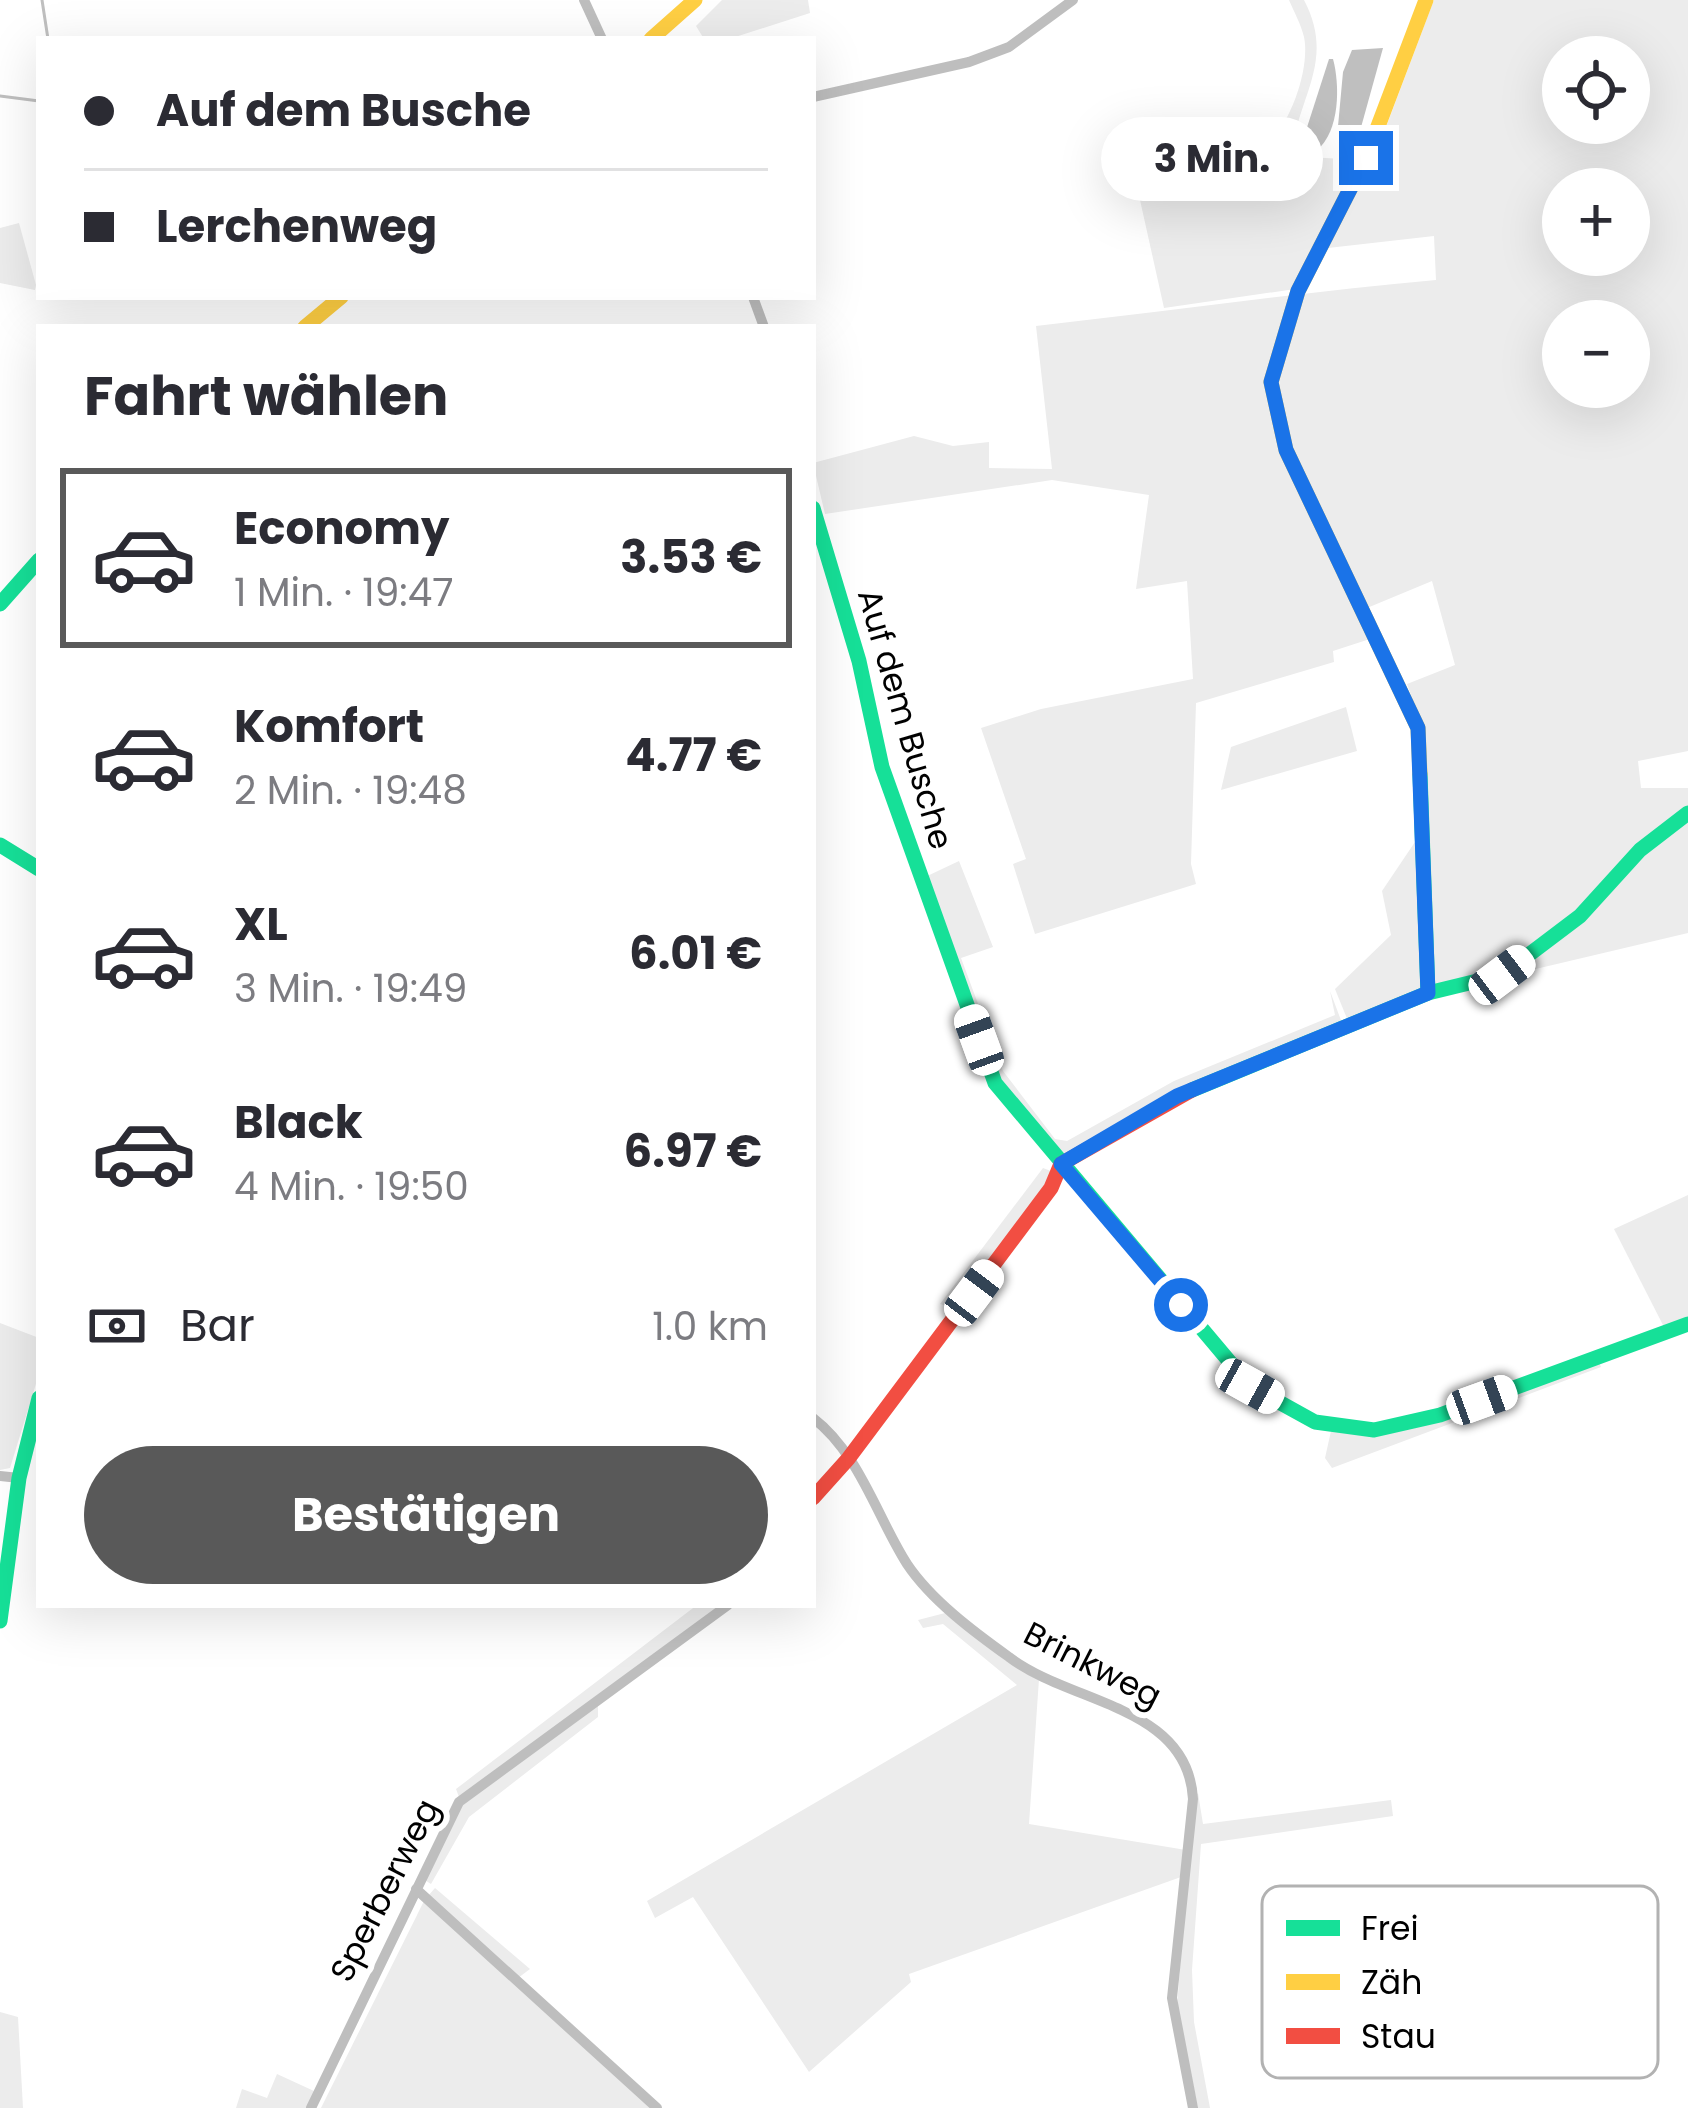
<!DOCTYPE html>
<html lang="de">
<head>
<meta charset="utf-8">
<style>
  body { margin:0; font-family:Poppins,sans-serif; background:#f7f7f7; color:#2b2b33; height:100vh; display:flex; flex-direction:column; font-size:45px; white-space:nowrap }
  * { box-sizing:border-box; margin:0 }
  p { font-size:39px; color:#7c7c81 }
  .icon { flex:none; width:66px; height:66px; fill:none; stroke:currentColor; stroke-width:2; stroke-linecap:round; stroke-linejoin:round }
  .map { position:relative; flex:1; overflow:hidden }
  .side { position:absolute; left:36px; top:324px; width:780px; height:1284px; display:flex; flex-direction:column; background:#fff; border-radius:0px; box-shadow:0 12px 48px #0002 }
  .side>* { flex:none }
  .hud { position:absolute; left:36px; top:36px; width:780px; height:264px; border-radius:0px; box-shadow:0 12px 48px #0002; display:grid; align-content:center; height:264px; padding:0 48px; background:#fff }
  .tools { position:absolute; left:1542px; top:36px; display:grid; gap:24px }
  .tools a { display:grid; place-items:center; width:108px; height:108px; border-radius:50%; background:#fff; box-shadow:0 12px 48px #0002; font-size:60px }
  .end { position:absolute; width:54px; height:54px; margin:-27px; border:15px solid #1a73e8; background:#fff; box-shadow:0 0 0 6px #fff }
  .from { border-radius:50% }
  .bubble { position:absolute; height:84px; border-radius:42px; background:#fff; box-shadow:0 12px 48px #0002; font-size:39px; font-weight:700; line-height:84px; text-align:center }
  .car { position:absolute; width:36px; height:72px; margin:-36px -18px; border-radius:15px; box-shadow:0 0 9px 3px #0007; background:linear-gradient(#fff 24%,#345 0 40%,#fff 0 76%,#345 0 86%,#fff 0) }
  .hud b { display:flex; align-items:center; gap:42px; height:114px; font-size:45px }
  .hud b+b { border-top:3px solid #e1e1e2 }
  .hud i { width:30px; height:30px; background:#2b2b33 }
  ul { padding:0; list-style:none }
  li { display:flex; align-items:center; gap:36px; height:180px; margin:0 24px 18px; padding:0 24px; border:6px solid transparent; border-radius:0px }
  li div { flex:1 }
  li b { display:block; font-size:45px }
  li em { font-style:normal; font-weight:700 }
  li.selected { border-color:#595959 }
  li>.icon { width:108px; height:108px; stroke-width:1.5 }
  h2 { padding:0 48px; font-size:54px; line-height:144px }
  .pay { display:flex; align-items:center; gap:30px; height:132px; padding:0 48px; font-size:45px }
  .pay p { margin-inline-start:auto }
  .action { display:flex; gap:24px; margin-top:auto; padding:24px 48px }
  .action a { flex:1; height:138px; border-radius:72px; background:#595959; color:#fff; font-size:48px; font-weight:700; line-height:138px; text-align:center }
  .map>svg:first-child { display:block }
  .green { fill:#ececec; fill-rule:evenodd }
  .water { fill:#bfbfbf }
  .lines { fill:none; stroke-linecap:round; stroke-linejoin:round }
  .stream { stroke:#bfbfbf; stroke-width:3 }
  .street { stroke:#bebebe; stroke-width:10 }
  .fast { stroke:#16e098; stroke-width:15 }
  .slow { stroke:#ffcf43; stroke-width:15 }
  .jam { stroke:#f24e42; stroke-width:15 }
  .route { stroke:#1a73e8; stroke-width:15 }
  .labels { text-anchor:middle; stroke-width:12; stroke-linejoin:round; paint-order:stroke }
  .street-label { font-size:33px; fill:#000; stroke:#fff }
  .key { fill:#fff; stroke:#b2b2b2; stroke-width:3 }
  .key-label { font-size:33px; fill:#000 }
</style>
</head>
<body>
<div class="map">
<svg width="1688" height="2108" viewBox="0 0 1688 2108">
  <rect width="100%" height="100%" fill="#fff"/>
  <g class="green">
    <polygon points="722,0 808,0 810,13 729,39 704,39 696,26"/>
    <path d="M1289 0H1304C1336 61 1298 95 1291 156L1360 160 1295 289 1164 308 1132 164 1272 138C1293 118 1310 65 1304 37 1301 24 1294 12 1289 0Z"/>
    <path d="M1434 0H1688V751L1638 761 1641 788H1688V933L1506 976 1437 985 1431 980 1423 729 1407 684 1455 665 1432 581 1367 608 1373 638 1333 651 1334 662 1196 703 1191 864 1196 884 1035 934 1013 864 1026 859 981 728 1041 709 1193 679 1187 581 1136 589 1149 495 1052 480 825 514 813 463 914 436 953 446 989 442V468L1052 469 1036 326C1170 311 1302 292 1436 280L1434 236 1328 248 1377 151ZM1563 57H1629V123H1563ZM1563 189H1629V255H1563ZM1563 321H1629V387H1563Z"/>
    <polygon points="19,223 36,285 35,290 0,283 0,228"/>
    <polygon points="1346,707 1357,751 1221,790 1231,747"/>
    <polygon points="1417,839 1423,991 1348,1021 1335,989 1391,935 1382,891"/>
    <polygon points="959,861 993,947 961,958 1003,1071 1055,1139 1067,1141 1174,1081 1335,1015 1330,991 1342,1023 1064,1159 998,1079 923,878"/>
    <polygon points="1043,1168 1051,1171 1047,1185 956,1309 940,1304"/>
    <polygon points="1688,1195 1688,1318 1664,1327 1614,1229"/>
    <polygon points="0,1323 39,1338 39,1374 10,1468 0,1470"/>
    <polygon points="1599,1362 1601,1367 1332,1468 1325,1458 1331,1431 1375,1433"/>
    <polygon points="697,1605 723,1605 459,1797 456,1789"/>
    <polygon points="949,1612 1039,1679 1029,1824 1186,1850 1181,1877 909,1974 911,1982 809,2072 693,1897 655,1918 647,1901 1017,1685 943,1624 923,1628 918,1620"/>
    <polygon points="598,1703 598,1717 469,1817 431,1884 423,1879 460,1805"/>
    <polygon points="1198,1793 1203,1824 1391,1800 1393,1816 1201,1844 1192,1970 1194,2022 1210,2108 1198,2108 1177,2007 1193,1799"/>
    <polygon points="435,1888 530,1969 518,1978 428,1896"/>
    <polygon points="424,1901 652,2108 321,2108"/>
    <polygon points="0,2012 18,2017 23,2108 0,2108"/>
    <polygon points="277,2074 314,2091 307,2108 236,2108 242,2089 267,2098"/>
  </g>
  <g class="water">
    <polygon points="1383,48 1355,149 1336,148 1343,72 1352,50"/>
    <path d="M1329 59H1333C1340 85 1340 131 1317 150L1301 146Z"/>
  </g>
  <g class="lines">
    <g class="stream">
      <polyline points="42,0 48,39"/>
      <polyline points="0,96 39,101"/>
    </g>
    <g class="street">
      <polyline points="584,0 602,39"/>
      <polyline points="813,97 969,62 1009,47 1073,0"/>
      <polyline points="753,297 764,327"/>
      <path d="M813 1418C859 1453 877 1517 907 1564 931 1600 974 1632 1009 1657 1070 1704 1188 1705 1193 1799L1172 1998 1193 2108"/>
      <polyline points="0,1476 19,1478"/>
      <polyline points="416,1889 657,2108"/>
      <polyline points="311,2108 459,1802 728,1605"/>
    </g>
    <g class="fast">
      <polyline points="813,508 859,661 882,767 995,1083 1250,1386 1315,1422 1374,1430 1440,1415 1688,1324"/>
      <polyline points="0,604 39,560"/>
      <polyline points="1420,774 1428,993"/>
      <polyline points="0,845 39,869"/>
      <polyline points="1192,1090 1428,993 1502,975 1580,916 1640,850 1688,813"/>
      <polyline points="0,1621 19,1478 39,1398"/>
    </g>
    <g class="slow">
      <polyline points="651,39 695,0"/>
      <polyline points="305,327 341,297"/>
      <polyline points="1420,774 1418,728 1286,450 1271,382 1298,291 1366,158 1426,0"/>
    </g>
    <polyline class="jam" points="813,1498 848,1459 1051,1188 1061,1164 1192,1090"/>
  </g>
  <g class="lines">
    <polyline class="route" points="1181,1305 1061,1164 1177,1096 1428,993 1418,728 1286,450 1271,382 1298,291 1366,158"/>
  </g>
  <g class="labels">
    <g class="street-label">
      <text transform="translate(906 719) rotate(74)" y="12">Auf dem Busche</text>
      <text transform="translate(1093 1664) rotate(27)" y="12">Brinkweg</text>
      <text transform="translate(384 1890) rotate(-63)" y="12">Sperberweg</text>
    </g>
  </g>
  <rect x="1262" y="1886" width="396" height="192" rx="18" class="key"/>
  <rect x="1286" y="1920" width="54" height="16" fill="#16e098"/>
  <rect x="1286" y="1974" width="54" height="16" fill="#ffcf43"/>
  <rect x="1286" y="2028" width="54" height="16" fill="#f24e42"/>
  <g class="key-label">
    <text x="1361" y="1940">Frei</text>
    <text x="1361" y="1994">Zäh</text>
    <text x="1361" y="2048">Stau</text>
  </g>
</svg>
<div class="tools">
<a><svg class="icon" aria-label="locate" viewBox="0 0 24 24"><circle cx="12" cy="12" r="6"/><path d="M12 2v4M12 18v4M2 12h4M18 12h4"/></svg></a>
<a>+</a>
<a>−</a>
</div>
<i class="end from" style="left:1181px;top:1305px"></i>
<i class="end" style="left:1366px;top:158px"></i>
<div class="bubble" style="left:1101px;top:117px;width:222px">3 Min.</div>
<i class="car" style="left:1502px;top:975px;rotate:53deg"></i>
<i class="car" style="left:979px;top:1040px;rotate:340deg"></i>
<i class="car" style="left:974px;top:1293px;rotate:37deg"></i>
<i class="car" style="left:1250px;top:1386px;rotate:119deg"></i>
<i class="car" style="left:1482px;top:1400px;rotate:70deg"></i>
<div class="hud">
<b><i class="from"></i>Auf dem Busche</b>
<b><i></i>Lerchenweg</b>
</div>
<section class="side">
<h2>Fahrt wählen</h2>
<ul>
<li class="selected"><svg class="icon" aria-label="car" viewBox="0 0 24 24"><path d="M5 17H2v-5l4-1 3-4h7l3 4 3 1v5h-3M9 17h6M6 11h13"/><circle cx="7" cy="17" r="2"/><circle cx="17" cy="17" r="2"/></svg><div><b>Economy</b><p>1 Min. · 19:47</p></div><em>3.53 €</em></li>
<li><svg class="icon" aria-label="car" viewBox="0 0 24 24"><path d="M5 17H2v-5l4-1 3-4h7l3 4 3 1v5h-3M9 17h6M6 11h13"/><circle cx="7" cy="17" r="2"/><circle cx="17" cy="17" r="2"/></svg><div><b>Komfort</b><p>2 Min. · 19:48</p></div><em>4.77 €</em></li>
<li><svg class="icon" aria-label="car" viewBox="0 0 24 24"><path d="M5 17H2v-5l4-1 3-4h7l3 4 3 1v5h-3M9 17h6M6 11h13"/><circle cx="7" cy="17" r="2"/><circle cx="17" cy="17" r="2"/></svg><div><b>XL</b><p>3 Min. · 19:49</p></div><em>6.01 €</em></li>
<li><svg class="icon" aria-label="car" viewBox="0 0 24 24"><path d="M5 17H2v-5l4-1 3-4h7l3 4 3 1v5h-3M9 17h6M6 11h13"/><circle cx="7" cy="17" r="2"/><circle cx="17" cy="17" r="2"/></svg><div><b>Black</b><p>4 Min. · 19:50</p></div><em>6.97 €</em></li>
</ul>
<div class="pay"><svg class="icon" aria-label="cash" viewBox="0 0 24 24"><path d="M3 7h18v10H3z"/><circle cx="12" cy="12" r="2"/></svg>Bar<p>1.0 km</p></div>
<div class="action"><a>Bestätigen</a></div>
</section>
</div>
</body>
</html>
